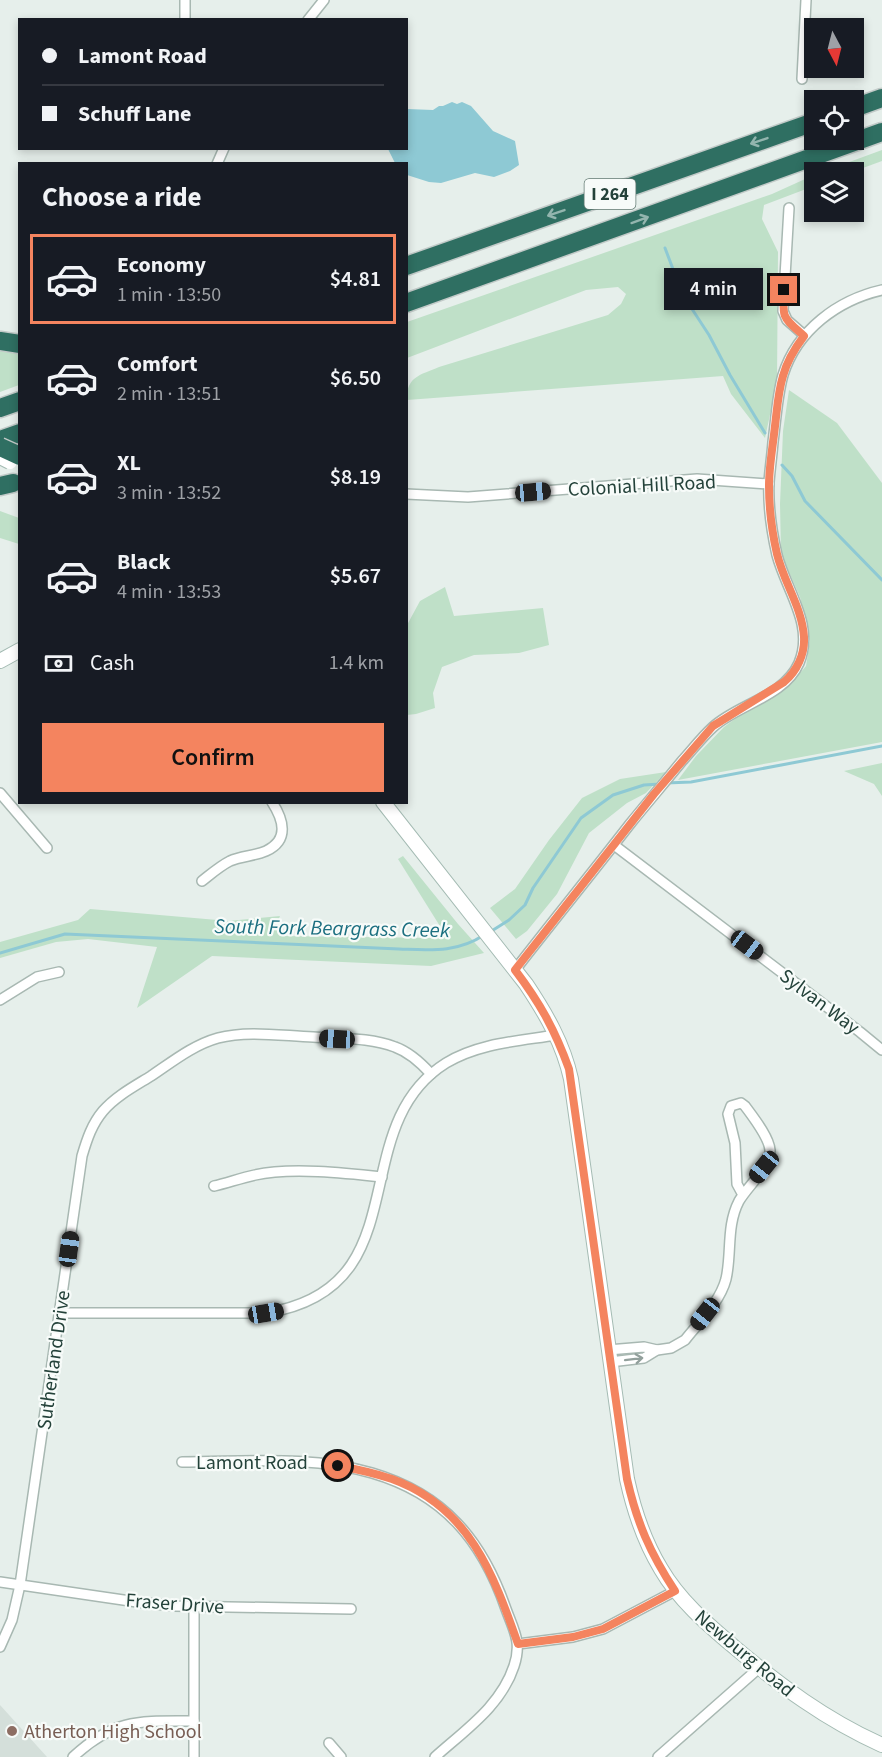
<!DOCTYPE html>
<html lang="en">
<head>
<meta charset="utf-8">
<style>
  body { margin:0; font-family:"Source Sans 3",sans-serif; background:#20242c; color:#f1f3f6; height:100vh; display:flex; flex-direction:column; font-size:22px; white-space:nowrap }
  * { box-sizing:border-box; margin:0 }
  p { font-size:20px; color:#9ea1a6 }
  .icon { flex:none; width:33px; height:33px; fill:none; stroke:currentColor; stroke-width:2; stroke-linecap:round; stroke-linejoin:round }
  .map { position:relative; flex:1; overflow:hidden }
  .sheet { position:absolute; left:18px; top:162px; width:390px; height:642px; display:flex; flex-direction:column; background:#171b24; border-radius:0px; box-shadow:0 3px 9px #0003 }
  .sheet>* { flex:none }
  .banner { position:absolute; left:18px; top:18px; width:390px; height:132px; border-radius:0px; box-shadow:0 3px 9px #0003; display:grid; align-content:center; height:132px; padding:0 24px; background:#171b24 }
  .needle { width:39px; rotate:173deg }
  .tools { position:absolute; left:804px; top:18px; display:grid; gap:12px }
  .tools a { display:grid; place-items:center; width:60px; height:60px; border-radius:0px; background:#171b24; box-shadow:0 3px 9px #0003; font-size:30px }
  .end { position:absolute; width:27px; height:27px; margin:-14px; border:8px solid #f4845f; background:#111; box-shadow:0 0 0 3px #111 }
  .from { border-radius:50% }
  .bubble { position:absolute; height:42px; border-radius:0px; background:#171b24; box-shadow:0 3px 9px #0003; font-size:20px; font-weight:600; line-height:42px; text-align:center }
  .car { position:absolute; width:18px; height:36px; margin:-18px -9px; border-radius:8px; box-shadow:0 0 4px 2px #0007; background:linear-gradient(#222 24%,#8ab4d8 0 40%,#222 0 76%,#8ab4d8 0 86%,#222 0) }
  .banner b { display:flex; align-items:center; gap:21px; height:57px; font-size:22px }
  .banner b+b { border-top:2px solid #363941 }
  .banner i { width:15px; height:15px; background:#f1f3f6 }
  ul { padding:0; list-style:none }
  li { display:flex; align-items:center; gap:18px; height:90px; margin:0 12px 9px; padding:0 12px; border:3px solid transparent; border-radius:0px }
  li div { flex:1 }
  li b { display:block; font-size:22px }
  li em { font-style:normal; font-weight:600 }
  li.active { border-color:#f4845f }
  li>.icon { width:54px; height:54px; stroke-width:1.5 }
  h2 { padding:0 24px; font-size:27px; line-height:72px }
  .pay { display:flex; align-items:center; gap:15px; height:66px; padding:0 24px; font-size:22px }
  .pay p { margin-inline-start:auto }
  .button { display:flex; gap:12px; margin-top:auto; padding:12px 24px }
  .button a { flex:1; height:69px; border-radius:0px; background:#f4845f; color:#111; font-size:24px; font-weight:600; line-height:69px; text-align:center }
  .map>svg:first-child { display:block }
  .built { fill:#d4dfda }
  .green { fill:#bfe0c8 }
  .water { fill:#8ec9d4 }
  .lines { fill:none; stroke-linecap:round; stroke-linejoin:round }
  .stream { stroke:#8ec9d4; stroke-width:3 }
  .street-casing { stroke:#a8b8b2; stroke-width:12 }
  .secondary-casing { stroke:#a4bbb3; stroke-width:16 }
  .highway-casing { stroke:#c2cac8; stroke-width:21 }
  .street { stroke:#fff; stroke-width:9 }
  .secondary { stroke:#fff; stroke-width:14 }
  .highway { stroke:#2f6f62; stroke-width:18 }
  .secondary-bridge-casing { stroke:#a4bbb3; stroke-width:16; stroke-linecap:butt }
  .highway-bridge-casing { stroke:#c2cac8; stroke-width:21; stroke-linecap:butt }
  .secondary-bridge { stroke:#fff; stroke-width:14 }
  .highway-bridge { stroke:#2f6f62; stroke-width:18 }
  .oneway { stroke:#93b5ae }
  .oneway2 { stroke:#92a09c }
  .route { stroke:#f4845f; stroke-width:8 }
  .education-dot { fill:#8d6e63; stroke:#f7fbf9; stroke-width:2 }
  .labels { text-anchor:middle; stroke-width:4.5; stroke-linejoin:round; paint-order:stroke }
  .shield { fill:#f7fbf9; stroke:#637a73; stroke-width:1.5 }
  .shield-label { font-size:18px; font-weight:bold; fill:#24423a }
  .street-label { font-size:20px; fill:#24423a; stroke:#f7fbf9 }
  .education-label { font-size:20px; fill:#785e54; stroke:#f7fbf9; text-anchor:start }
  .water-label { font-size:21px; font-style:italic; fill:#1c6f80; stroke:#f7fbf9 }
</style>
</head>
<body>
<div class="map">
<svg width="882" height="1757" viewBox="0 0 882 1757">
  <rect width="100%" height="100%" fill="#e6efeb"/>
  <polygon class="built" points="0,1705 47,1757 0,1757"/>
  <g class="green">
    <polygon points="882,150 882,161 852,172 822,172"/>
    <path d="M814 175V186L764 205 762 219 778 252 777 382 765 438 731 394 723 376 407 400C406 377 420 375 439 367L608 315 621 304 626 294 618 287 586 290 407 358V322L772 194Z"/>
    <polygon points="0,346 20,348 19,385 0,392"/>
    <polygon points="789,390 837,423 882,483 882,742 678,780 696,756 724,727 751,707 788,687 806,666 810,641 800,597 781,554 780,504 783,431"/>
    <polygon points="0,511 19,518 19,544 0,538"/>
    <polygon points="445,587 454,616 543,608 549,645 519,653 474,655 442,667 433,693 435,708 416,714 407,715 407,625 420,601"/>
    <polygon points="882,763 882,796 874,784 844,771"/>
    <polygon points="666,772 646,793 627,803 589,833 557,894 527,931 516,939 490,908 515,889 549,840 582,798 620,779"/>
    <polygon points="403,856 458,924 484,953 431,966 212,956 137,1008 157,947 88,939 56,942 0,958 0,942 78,920 90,909 229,921 280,916 275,928 285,936 438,938 443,931 398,859"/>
  </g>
  <polygon class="water" points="452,102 457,104 462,102 471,106 493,131 515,141 519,165 510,171 494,177 475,173 441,183 429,182 407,175 406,164 395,163 388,149 406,148 407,109 433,110 439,106 443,106"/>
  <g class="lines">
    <g class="stream">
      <polyline points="665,248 676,277 692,309 709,335 730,375 765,433"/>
      <polyline points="782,465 792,476 805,501 882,580"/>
      <polyline points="666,783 691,782 882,746"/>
      <polyline points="490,932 509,920 525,905 533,888 581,818 613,795 644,785 660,784"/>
      <path d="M0 953 65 934 399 949C430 950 457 953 484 935"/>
    </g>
    <defs>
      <g id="street">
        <polyline points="185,0 185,20"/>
        <polyline points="308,20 324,0"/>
        <polyline points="802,79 806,0"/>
        <polyline points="217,164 224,148"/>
        <polyline points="789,208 783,311 787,320 804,335"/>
        <polyline points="406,494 468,497 697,479 769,484"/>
        <polyline points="0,793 47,848"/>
        <polyline points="614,845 860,1032 882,1050"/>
        <path d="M202 881C211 874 220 866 230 861 241 856 255 856 266 851 290 840 283 819 272 802"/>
        <path d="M515 970C553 921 592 873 630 824 647 803 665 782 682 761 692 750 702 737 713 727 738 704 784 697 799 663 815 625 786 590 777 555 772 533 768 504 769 482 770 469 772 455 773 442 776 420 777 396 783 375 797 330 838 300 882 290"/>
        <polyline points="0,1000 37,977 59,972"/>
        <path d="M214 1186C227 1183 241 1178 255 1175 290 1167 346 1173 382 1177"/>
        <path d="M60 1313H266C422 1288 342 1128 446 1063 479 1043 519 1041 556 1035"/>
        <polyline points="608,1350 644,1347 657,1350"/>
        <path d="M610 1362 644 1358 657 1350 671 1348 685 1340C699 1322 720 1302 726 1279 732 1253 726 1226 739 1201 747 1187 771 1166 770 1150 769 1137 753 1117 745 1106L741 1103 731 1106 728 1114 735 1143 737 1184 743 1195"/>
        <path d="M182 1462C245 1462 311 1455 372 1473 444 1494 482 1540 506 1609 514 1631 522 1642 514 1666 501 1706 465 1730 435 1757"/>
        <polyline points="0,1582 137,1602 174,1606 351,1609"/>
        <polyline points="194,1606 194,1757"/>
        <polyline points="518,1644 573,1637 603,1629 675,1591"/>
        <path d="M0 1647 12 1620 20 1585 82 1156C87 1139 92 1124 103 1111 116 1096 135 1086 151 1076 172 1062 193 1045 218 1038 248 1030 283 1036 313 1037 340 1039 370 1037 395 1047 409 1052 421 1063 431 1074"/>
        <polyline points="329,1743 341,1757"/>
        <path d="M73 1757C115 1718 140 1721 194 1721"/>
        <polyline points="658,1757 759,1668"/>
      </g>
      <g id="secondary">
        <polyline points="0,661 20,650"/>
        <path d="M383 802 526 984C546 1014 563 1043 571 1079L627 1479C634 1511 644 1541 661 1569 679 1600 706 1623 733 1646 779 1685 826 1720 882 1745"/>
      </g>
      <g id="highway">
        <polyline points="854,108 882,98"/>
        <polyline points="406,266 814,122"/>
        <polyline points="406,303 882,132"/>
        <polyline points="0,341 20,344"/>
        <polyline points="0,408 20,401"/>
        <polyline points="0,440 20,433"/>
        <polyline points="0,486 13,483"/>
      </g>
    </defs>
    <use href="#street" class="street-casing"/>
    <use href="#secondary" class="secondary-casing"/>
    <use href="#highway" class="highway-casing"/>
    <use href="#street" class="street"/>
    <use href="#secondary" class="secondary"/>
    <use href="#highway" class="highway"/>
    <defs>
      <polyline id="secondary-bridge" points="0,457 10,462"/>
      <polyline id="highway-bridge" points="0,447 20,456"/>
    </defs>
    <use href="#secondary-bridge" class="secondary-bridge-casing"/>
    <use href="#highway-bridge" class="highway-bridge-casing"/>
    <use href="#secondary-bridge" class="secondary-bridge"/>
    <use href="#highway-bridge" class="highway-bridge"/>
  </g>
  <defs><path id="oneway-shaft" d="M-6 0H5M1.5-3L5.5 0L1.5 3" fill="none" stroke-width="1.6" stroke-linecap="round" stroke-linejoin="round" transform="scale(1.5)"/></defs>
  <g class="oneway">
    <use href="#oneway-shaft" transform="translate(759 141) rotate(161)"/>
    <use href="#oneway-shaft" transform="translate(556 213) rotate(161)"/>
    <use href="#oneway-shaft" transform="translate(640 220) rotate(-20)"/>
  </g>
  <use class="oneway2" href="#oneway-shaft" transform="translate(634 1359) rotate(-7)"/>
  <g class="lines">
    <path class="route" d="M338 1466C356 1469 374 1473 392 1479 469 1507 493 1573 518 1644L573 1637 603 1629 675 1591C650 1553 637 1523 627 1479L569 1069C555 1030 540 1003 515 970L654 794 713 726 784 682C797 671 805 654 804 637 802 607 784 583 777 554 772 532 769 508 769 486 769 466 773 445 775 426 777 410 778 392 783 376 787 361 795 348 804 336 783 317 782 319 784 290"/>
  </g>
  <circle class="education-dot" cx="12" cy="1731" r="6"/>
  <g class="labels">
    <rect class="shield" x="584.5" y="179" width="51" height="30" rx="4.5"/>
    <g class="shield-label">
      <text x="610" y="200">I 264</text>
    </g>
    <g class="street-label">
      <text transform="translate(642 485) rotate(-3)" y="7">Colonial Hill Road</text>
      <text transform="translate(820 1001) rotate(37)" y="7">Sylvan Way</text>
      <text transform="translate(53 1360) rotate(-82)" y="7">Sutherland Drive</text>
      <text x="252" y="1469">Lamont Road</text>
      <text transform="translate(175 1603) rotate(4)" y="7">Fraser Drive</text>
      <text transform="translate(745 1653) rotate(40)" y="7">Newburg Road</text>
    </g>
    <g class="education-label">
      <text x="24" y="1738">Atherton High School</text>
    </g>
    <g class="water-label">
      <text transform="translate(332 928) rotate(1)" y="7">South Fork Beargrass Creek</text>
    </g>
  </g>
</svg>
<div class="tools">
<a><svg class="needle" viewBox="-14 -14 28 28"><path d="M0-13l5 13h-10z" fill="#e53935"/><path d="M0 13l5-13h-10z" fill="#9ea1a6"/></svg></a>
<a><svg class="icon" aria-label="locate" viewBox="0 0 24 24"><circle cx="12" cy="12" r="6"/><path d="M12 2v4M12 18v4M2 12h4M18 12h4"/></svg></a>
<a><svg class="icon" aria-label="layers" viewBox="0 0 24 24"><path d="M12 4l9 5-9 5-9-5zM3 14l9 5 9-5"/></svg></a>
</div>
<i class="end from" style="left:338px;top:1466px"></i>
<i class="end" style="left:784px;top:290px"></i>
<div class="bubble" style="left:664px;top:268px;width:99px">4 min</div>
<i class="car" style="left:533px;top:492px;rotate:85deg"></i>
<i class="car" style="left:747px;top:945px;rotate:127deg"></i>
<i class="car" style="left:337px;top:1039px;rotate:273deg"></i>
<i class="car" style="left:764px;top:1167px;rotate:219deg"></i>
<i class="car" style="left:69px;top:1249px;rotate:8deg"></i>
<i class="car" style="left:266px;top:1313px;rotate:81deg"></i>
<i class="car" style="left:705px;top:1314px;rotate:218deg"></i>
<div class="banner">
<b><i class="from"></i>Lamont Road</b>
<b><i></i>Schuff Lane</b>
</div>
<section class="sheet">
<h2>Choose a ride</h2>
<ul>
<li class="active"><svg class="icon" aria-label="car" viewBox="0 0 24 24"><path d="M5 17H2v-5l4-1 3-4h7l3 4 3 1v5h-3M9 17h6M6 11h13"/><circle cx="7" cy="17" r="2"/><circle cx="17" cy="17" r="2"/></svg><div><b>Economy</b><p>1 min · 13:50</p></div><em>$4.81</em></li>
<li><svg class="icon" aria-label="car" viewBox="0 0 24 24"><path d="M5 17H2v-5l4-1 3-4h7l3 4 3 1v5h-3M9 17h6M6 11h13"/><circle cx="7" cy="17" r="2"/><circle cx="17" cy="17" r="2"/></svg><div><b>Comfort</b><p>2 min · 13:51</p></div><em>$6.50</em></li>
<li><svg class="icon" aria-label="car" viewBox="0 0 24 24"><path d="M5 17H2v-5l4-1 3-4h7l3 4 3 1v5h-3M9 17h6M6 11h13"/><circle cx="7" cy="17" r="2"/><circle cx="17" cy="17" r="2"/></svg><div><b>XL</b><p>3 min · 13:52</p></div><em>$8.19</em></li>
<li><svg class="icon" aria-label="car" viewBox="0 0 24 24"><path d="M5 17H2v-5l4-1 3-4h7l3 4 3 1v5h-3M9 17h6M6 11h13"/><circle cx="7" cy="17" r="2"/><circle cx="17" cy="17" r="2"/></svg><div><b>Black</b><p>4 min · 13:53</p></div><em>$5.67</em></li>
</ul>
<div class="pay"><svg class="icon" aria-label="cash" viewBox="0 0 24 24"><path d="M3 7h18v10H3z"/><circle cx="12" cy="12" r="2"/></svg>Cash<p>1.4 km</p></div>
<div class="button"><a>Confirm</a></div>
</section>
</div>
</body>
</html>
